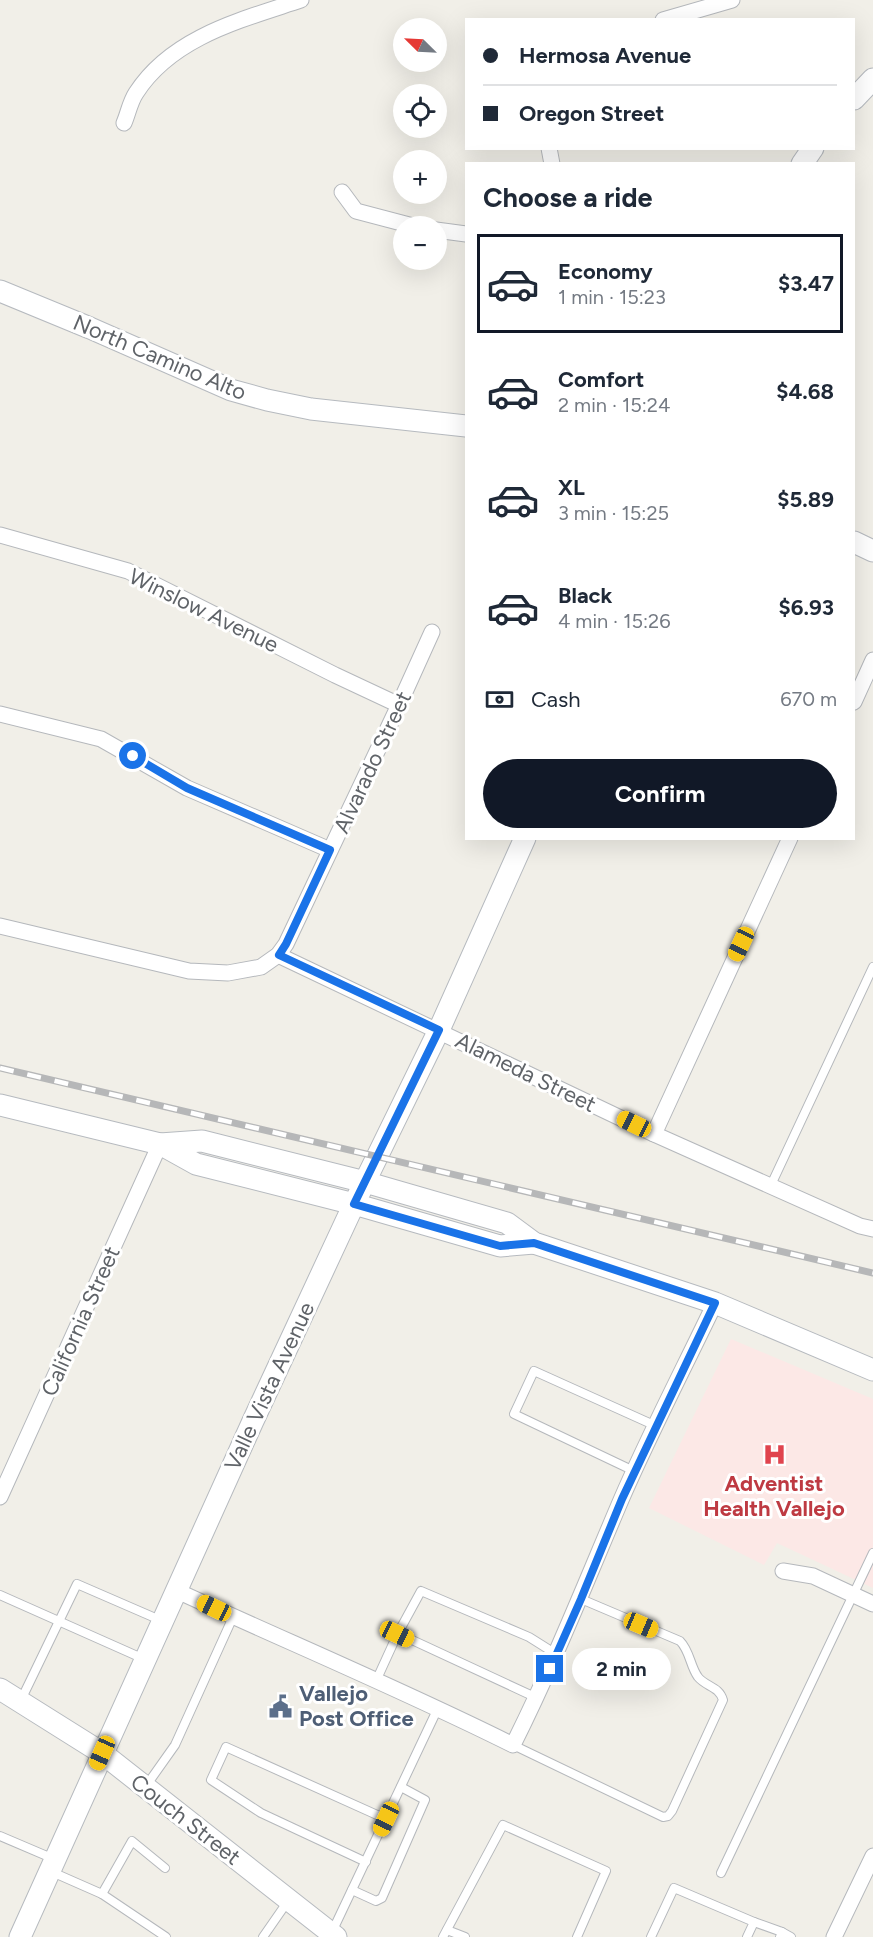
<!DOCTYPE html>
<html lang="en">
<head>
<meta charset="utf-8">
<style>
  body { margin:0; font-family:Figtree,sans-serif; background:#f2f2f3; color:#1f2937; height:100vh; display:flex; flex-direction:column; font-size:22px; white-space:nowrap }
  * { box-sizing:border-box; margin:0 }
  p { font-size:20px; color:#747a83 }
  .icon { flex:none; width:33px; height:33px; fill:none; stroke:currentColor; stroke-width:2; stroke-linecap:round; stroke-linejoin:round }
  .map { position:relative; flex:1; overflow:hidden }
  .drawer { position:absolute; left:465px; top:162px; width:390px; height:678px; display:flex; flex-direction:column; background:#fff; border-radius:0px; box-shadow:0 6px 24px #0002 }
  .drawer>* { flex:none }
  .hud { position:absolute; left:465px; top:18px; width:390px; height:132px; border-radius:0px; box-shadow:0 6px 24px #0002; display:grid; align-content:center; height:132px; padding:0 18px; background:#fff }
  .needle { width:39px; rotate:294deg }
  .controls { position:absolute; left:393px; top:18px; display:grid; gap:12px }
  .controls a { display:grid; place-items:center; width:54px; height:54px; border-radius:50%; background:#fff; box-shadow:0 6px 24px #0002; font-size:30px }
  .end { position:absolute; width:27px; height:27px; margin:-14px; border:8px solid #1a73e8; background:#fff; box-shadow:0 0 0 3px #fff }
  .from { border-radius:50% }
  .bubble { position:absolute; height:42px; border-radius:21px; background:#fff; box-shadow:0 6px 24px #0002; font-size:20px; font-weight:700; line-height:42px; text-align:center }
  .car { position:absolute; width:18px; height:36px; margin:-18px -9px; border-radius:8px; box-shadow:0 0 4px 2px #0007; background:linear-gradient(#f5c518 24%,#345 0 40%,#f5c518 0 76%,#345 0 86%,#f5c518 0) }
  .hud b { display:flex; align-items:center; gap:21px; height:57px; font-size:22px }
  .hud b+b { border-top:2px solid #e0e1e3 }
  .hud i { width:15px; height:15px; background:#1f2937 }
  ul { padding:0; list-style:none }
  li { display:flex; align-items:center; gap:18px; height:99px; margin:0 12px 9px; padding:0 6px; border:3px solid transparent; border-radius:0px }
  li div { flex:1 }
  li b { display:block; font-size:22px }
  li em { font-style:normal; font-weight:700 }
  li.on { border-color:#111827 }
  li>.icon { width:54px; height:54px; stroke-width:1.5 }
  h2 { padding:0 18px; font-size:27px; line-height:72px }
  .pay { display:flex; align-items:center; gap:15px; height:66px; padding:0 18px; font-size:22px }
  .pay p { margin-inline-start:auto }
  .action { display:flex; gap:12px; margin-top:auto; padding:12px 18px }
  .action a { flex:1; height:69px; border-radius:36px; background:#111827; color:#fff; font-size:24px; font-weight:700; line-height:69px; text-align:center }
  .map>svg:first-child { display:block }
  .medical { fill:#fce8e6 }
  .lines { fill:none; stroke-linecap:round; stroke-linejoin:round }
  .lane-casing { stroke:#b5b8bc; stroke-width:10 }
  .street-casing { stroke:#b5b8bc; stroke-width:17 }
  .secondary-casing { stroke:#b6babf; stroke-width:23 }
  .lane { stroke:#fff; stroke-width:8 }
  .street { stroke:#fff; stroke-width:15 }
  .secondary { stroke:#fff; stroke-width:21 }
  .rail-casing { stroke:#b6b7b8; stroke-width:7 }
  .rail { stroke:#fff; stroke-width:4.5; stroke-dasharray:14; stroke-linecap:butt }
  .route { stroke:#1a73e8; stroke-width:8 }
  .labels { text-anchor:middle; stroke-width:6; stroke-linejoin:round; paint-order:stroke }
  .street-label { font-size:22px; fill:#5f6368; stroke:#fff }
  .health-label { font-size:22px; font-weight:bold; fill:#be3a42; stroke:#fff }
  .service-label { font-size:22px; font-weight:bold; fill:#4e5e75; stroke:#fff; text-anchor:start }
</style>
</head>
<body>
<div class="map">
<svg width="873" height="1937" viewBox="0 0 873 1937">
  <rect width="100%" height="100%" fill="#f1efe8"/>
  <polygon class="medical" points="731,1339 873,1399 873,1588 777,1543 764,1565 649,1508"/>
  <g class="lines">
    <defs>
      <g id="lane">
        <polyline points="771,1185 873,967"/>
        <polyline points="634,1471 514,1414 534,1371 656,1426"/>
        <polyline points="0,1595 144,1659"/>
        <polyline points="397,1633 537,1698"/>
        <polyline points="376,1681 397,1635 421,1591 529,1637 556,1654"/>
        <polyline points="21,1700 77,1584 160,1620"/>
        <path d="M513 1745 663 1817 668 1816 672 1811 723 1700C719 1686 706 1687 698 1677 690 1666 690 1651 680 1641L581 1599"/>
        <polyline points="146,1786 175,1745 233,1617"/>
        <polyline points="0,1836 54,1859"/>
        <polyline points="366,1862 261,1813 211,1780 226,1747 386,1819"/>
        <polyline points="52,1872 102,1894 132,1841 165,1868"/>
        <polyline points="721,1873 873,1553"/>
        <polyline points="352,1890 376,1901 382,1898 425,1800 401,1787"/>
        <polyline points="102,1894 166,1937"/>
        <polyline points="754,1922 782,1932 780,1937"/>
        <polyline points="447,1930 465,1937"/>
        <polyline points="332,1932 438,1708"/>
        <polyline points="782,1932 791,1937"/>
        <polyline points="263,1937 288,1901"/>
        <polyline points="443,1937 503,1825 606,1871 577,1937"/>
        <polyline points="651,1937 674,1888 754,1922 747,1937"/>
      </g>
      <g id="street">
        <polyline points="663,20 732,0"/>
        <path d="M124 123C128 114 130 102 136 93 172 37 241 20 301 0"/>
        <polyline points="549,148 552,164"/>
        <polyline points="342,192 356,211 413,226"/>
        <polyline points="436,230 466,234"/>
        <polyline points="0,535 128,571 335,675 399,705"/>
        <polyline points="854,702 873,660"/>
        <polyline points="0,714 101,739 187,788 330,850"/>
        <polyline points="0,926 189,971 228,973 261,967 278,955 286,944 399,705 432,632"/>
        <polyline points="278,955 654,1134 860,1226 873,1229"/>
        <polyline points="654,1134 790,838"/>
        <polyline points="0,1497 160,1144"/>
        <polyline points="783,1571 813,1576 873,1604"/>
        <path d="M175 1590C288 1642 403 1690 513 1745 553 1665 586 1582 621 1500 650 1433 684 1368 715 1303"/>
        <polyline points="834,1937 873,1856"/>
      </g>
      <g id="secondary">
        <polyline points="854,99 873,79"/>
        <polyline points="802,164 813,148"/>
        <polyline points="0,291 90,328 231,390 267,400 311,409 466,426"/>
        <polyline points="854,542 873,551"/>
        <polyline points="0,1105 160,1144 196,1164 354,1204 500,1246 534,1243"/>
        <polyline points="160,1144 202,1141 365,1182 507,1223 534,1243 715,1303 873,1370"/>
        <polyline points="0,1689 102,1753 336,1937"/>
        <polyline points="20,1937 253,1421 354,1204 439,1030 525,838"/>
      </g>
    </defs>
    <use href="#lane" class="lane-casing"/>
    <use href="#street" class="street-casing"/>
    <use href="#secondary" class="secondary-casing"/>
    <use href="#lane" class="lane"/>
    <use href="#street" class="street"/>
    <use href="#secondary" class="secondary"/>
    <defs>
      <polyline id="rail" points="0,1068 873,1273"/>
    </defs>
    <use href="#rail" class="rail-casing"/>
    <use href="#rail" class="rail"/>
  </g>
  <g class="lines">
    <polyline class="route" points="133,756 187,788 330,850 286,944 279,955 439,1030 354,1204 500,1246 534,1243 715,1303 622,1499 581,1599 550,1669"/>
  </g>
  <defs>
    <symbol id="hospital-bare" viewBox="-9 -9 18 18"><path d="M-5-5h3v3.5h4V-5h3V5h-3V1.5h-4V5h-3Z" fill="#e0444e" stroke="#fff" stroke-width="2.5" paint-order="stroke"/></symbol>
    <symbol id="civic-bare" viewBox="-9 -9 18 18"><path d="M-.6-6.5H3V-4.5H.6V-3L4-1V1h2V6H-6V1h2V-1L-.6-3ZM-1.2 2.5V6h2.4V2.5Z" fill="#5c6f8a" stroke="#fff" stroke-width="2.5" paint-order="stroke"/></symbol>
  </defs>
  <g fill-rule="evenodd">
    <use href="#hospital-bare" x="758" y="1438" width="33" height="33"/>
    <use href="#civic-bare" x="264" y="1690" width="33" height="33"/>
  </g>
  <g class="labels">
    <g class="street-label">
      <text transform="translate(160 357) rotate(23)" y="8">North Camino Alto</text>
      <text transform="translate(204 610) rotate(26)" y="8">Winslow Avenue</text>
      <text transform="translate(372 762) rotate(-65)" y="8">Alvarado Street</text>
      <text transform="translate(526 1072) rotate(26)" y="8">Alameda Street</text>
      <text transform="translate(80 1321) rotate(-66)" y="8">California Street</text>
      <text transform="translate(269 1386) rotate(-65)" y="8">Valle Vista Avenue</text>
      <text transform="translate(186 1819) rotate(38)" y="8">Couch Street</text>
    </g>
    <g class="health-label">
      <text x="774" y="1491">Adventist<tspan x="774" dy="25">Health Vallejo</tspan></text>
    </g>
    <g class="service-label">
      <text x="299" y="1701">Vallejo<tspan x="299" dy="25">Post Office</tspan></text>
    </g>
  </g>
</svg>
<div class="controls">
<a><svg class="needle" viewBox="-14 -14 28 28"><path d="M0-13l5 13h-10z" fill="#e53935"/><path d="M0 13l5-13h-10z" fill="#747a83"/></svg></a>
<a><svg class="icon" aria-label="locate" viewBox="0 0 24 24"><circle cx="12" cy="12" r="6"/><path d="M12 2v4M12 18v4M2 12h4M18 12h4"/></svg></a>
<a>+</a>
<a>−</a>
</div>
<i class="end from" style="left:133px;top:756px"></i>
<i class="end" style="left:550px;top:1669px"></i>
<div class="bubble" style="left:572px;top:1648px;width:99px">2 min</div>
<i class="car" style="left:741px;top:944px;rotate:205deg"></i>
<i class="car" style="left:634px;top:1124px;rotate:296deg"></i>
<i class="car" style="left:214px;top:1608px;rotate:295deg"></i>
<i class="car" style="left:641px;top:1625px;rotate:113deg"></i>
<i class="car" style="left:397px;top:1634px;rotate:115deg"></i>
<i class="car" style="left:102px;top:1753px;rotate:204deg"></i>
<i class="car" style="left:386px;top:1819px;rotate:205deg"></i>
<div class="hud">
<b><i class="from"></i>Hermosa Avenue</b>
<b><i></i>Oregon Street</b>
</div>
<section class="drawer">
<h2>Choose a ride</h2>
<ul>
<li class="on"><svg class="icon" aria-label="car" viewBox="0 0 24 24"><path d="M5 17H2v-5l4-1 3-4h7l3 4 3 1v5h-3M9 17h6M6 11h13"/><circle cx="7" cy="17" r="2"/><circle cx="17" cy="17" r="2"/></svg><div><b>Economy</b><p>1 min · 15:23</p></div><em>$3.47</em></li>
<li><svg class="icon" aria-label="car" viewBox="0 0 24 24"><path d="M5 17H2v-5l4-1 3-4h7l3 4 3 1v5h-3M9 17h6M6 11h13"/><circle cx="7" cy="17" r="2"/><circle cx="17" cy="17" r="2"/></svg><div><b>Comfort</b><p>2 min · 15:24</p></div><em>$4.68</em></li>
<li><svg class="icon" aria-label="car" viewBox="0 0 24 24"><path d="M5 17H2v-5l4-1 3-4h7l3 4 3 1v5h-3M9 17h6M6 11h13"/><circle cx="7" cy="17" r="2"/><circle cx="17" cy="17" r="2"/></svg><div><b>XL</b><p>3 min · 15:25</p></div><em>$5.89</em></li>
<li><svg class="icon" aria-label="car" viewBox="0 0 24 24"><path d="M5 17H2v-5l4-1 3-4h7l3 4 3 1v5h-3M9 17h6M6 11h13"/><circle cx="7" cy="17" r="2"/><circle cx="17" cy="17" r="2"/></svg><div><b>Black</b><p>4 min · 15:26</p></div><em>$6.93</em></li>
</ul>
<div class="pay"><svg class="icon" aria-label="cash" viewBox="0 0 24 24"><path d="M3 7h18v10H3z"/><circle cx="12" cy="12" r="2"/></svg>Cash<p>670 m</p></div>
<div class="action"><a>Confirm</a></div>
</section>
</div>
</body>
</html>
